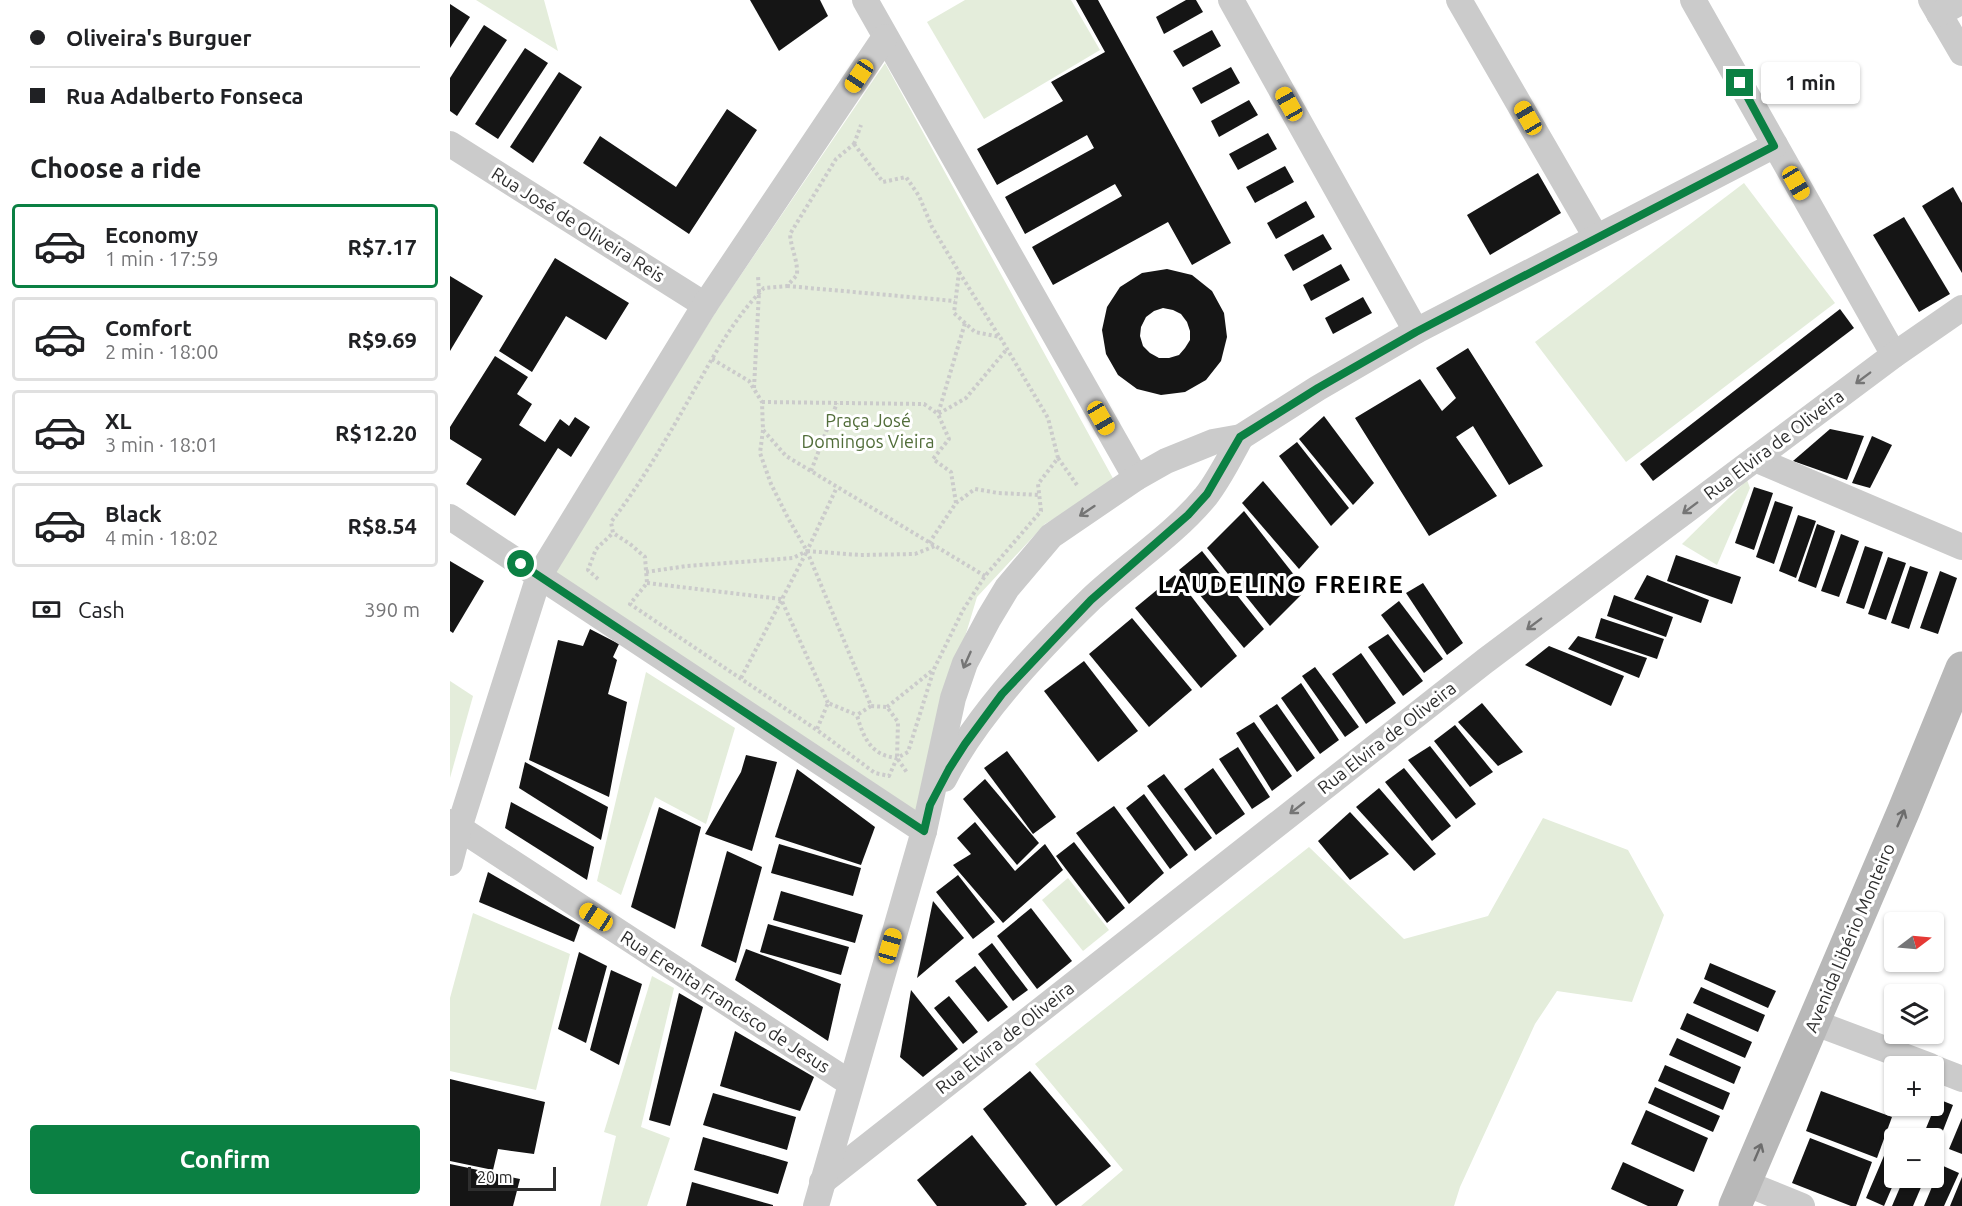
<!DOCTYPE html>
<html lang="en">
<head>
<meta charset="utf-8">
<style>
  body { margin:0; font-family:Ubuntu,sans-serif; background:#f2f2f2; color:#202124; height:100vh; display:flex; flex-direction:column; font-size:22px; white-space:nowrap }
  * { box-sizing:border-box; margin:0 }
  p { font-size:20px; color:#757577 }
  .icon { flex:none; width:33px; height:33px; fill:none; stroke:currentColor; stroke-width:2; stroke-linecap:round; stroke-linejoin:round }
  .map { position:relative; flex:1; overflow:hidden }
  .panel { display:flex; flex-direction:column; background:#fff; width:450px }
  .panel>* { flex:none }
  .hud { display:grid; align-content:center; height:132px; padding:0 30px; background:#fff }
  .needle { width:39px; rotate:74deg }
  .controls { position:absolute; left:1434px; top:912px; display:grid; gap:12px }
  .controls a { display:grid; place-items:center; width:60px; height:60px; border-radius:6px; background:#fff; box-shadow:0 2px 4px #0004; font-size:30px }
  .scale { position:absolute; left:18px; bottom:15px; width:88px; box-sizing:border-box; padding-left:6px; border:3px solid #2e2e2e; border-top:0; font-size:16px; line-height:21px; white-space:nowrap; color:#2e2e2e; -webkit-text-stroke:4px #fff; paint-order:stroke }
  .end { position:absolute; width:27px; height:27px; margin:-14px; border:8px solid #0b8043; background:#fff; box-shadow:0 0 0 3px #fff }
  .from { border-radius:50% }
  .bubble { position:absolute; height:42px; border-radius:6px; background:#fff; box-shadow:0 2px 4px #0004; font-size:20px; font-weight:600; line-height:42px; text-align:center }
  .car { position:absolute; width:18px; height:36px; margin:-18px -9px; border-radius:8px; box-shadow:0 0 4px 2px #0007; background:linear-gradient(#f5c518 24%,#345 0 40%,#f5c518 0 76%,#345 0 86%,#f5c518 0) }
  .hud b { display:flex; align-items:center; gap:21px; height:57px; font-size:22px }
  .hud b+b { border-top:2px solid #e0e0e0 }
  .hud i { width:15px; height:15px; background:#202124 }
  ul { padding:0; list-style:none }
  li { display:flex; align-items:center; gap:18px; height:84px; margin:0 12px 9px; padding:0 18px; border:3px solid #e0e0e0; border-radius:6px }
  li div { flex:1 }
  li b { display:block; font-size:22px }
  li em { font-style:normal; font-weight:600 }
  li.selected { border-color:#0b8043 }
  li>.icon { width:54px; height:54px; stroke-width:1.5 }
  h2 { padding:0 30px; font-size:27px; line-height:72px }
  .pay { display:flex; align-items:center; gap:15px; height:66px; padding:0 30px; font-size:22px }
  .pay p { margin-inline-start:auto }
  .action { display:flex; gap:12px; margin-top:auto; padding:12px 30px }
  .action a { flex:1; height:69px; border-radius:6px; background:#0b8043; color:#fff; font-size:24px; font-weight:600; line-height:69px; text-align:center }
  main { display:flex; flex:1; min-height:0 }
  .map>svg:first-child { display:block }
  .green { fill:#e4eddb }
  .building { fill:#151515; fill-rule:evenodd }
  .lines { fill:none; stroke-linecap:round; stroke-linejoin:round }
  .path { stroke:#cbcbcb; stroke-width:4; stroke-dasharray:3 3; stroke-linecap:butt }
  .minor { stroke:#cbcbcb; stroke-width:26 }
  .secondary { stroke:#b8b8b8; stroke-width:33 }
  .oneway { stroke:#757575 }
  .oneway2 { stroke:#6c6c6c }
  .route { stroke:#0b8043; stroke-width:8 }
  .labels { text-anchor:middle; stroke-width:6; stroke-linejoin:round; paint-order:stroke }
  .street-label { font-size:18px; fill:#2e2e2e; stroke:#fff }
  .park-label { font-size:18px; fill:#516d39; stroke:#fff }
  .district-label { font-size:24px; font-weight:bold; letter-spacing:1.5px; fill:#000; stroke:#fff }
</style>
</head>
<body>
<main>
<section class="panel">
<div class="hud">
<b><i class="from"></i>Oliveira's Burguer</b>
<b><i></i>Rua Adalberto Fonseca</b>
</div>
<h2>Choose a ride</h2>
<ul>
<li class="selected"><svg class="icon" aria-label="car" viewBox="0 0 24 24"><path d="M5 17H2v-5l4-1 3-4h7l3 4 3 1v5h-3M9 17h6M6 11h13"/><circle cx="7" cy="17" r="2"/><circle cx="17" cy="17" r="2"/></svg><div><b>Economy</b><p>1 min · 17:59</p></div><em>R$7.17</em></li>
<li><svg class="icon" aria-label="car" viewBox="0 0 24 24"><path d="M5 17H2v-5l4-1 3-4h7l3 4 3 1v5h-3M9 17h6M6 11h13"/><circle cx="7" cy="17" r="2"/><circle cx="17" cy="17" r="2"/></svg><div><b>Comfort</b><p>2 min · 18:00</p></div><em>R$9.69</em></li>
<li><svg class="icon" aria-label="car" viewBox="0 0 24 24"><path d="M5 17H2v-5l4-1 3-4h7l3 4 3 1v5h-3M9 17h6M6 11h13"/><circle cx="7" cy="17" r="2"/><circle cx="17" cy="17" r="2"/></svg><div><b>XL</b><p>3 min · 18:01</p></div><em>R$12.20</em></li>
<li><svg class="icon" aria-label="car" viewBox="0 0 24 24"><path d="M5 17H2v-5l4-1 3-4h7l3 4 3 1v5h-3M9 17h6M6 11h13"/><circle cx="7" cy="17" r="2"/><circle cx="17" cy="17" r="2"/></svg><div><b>Black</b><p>4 min · 18:02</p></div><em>R$8.54</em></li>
</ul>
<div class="pay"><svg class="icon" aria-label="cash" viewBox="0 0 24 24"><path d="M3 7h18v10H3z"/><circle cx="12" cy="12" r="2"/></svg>Cash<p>390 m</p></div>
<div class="action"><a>Confirm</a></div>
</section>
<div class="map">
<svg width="1512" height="1206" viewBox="0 0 1512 1206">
  <rect width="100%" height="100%" fill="#fff"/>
  <g class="green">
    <polygon points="26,0 94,0 108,51"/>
    <polygon points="515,0 621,0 650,50 534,119 477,22"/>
    <polygon points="435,63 665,482 595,524 527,597 499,690 475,819 102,574 267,310"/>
    <polygon points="1294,183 1385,303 1176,462 1085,342"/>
    <polygon points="1297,480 1300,488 1267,565 1232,544"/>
    <polygon points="196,672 285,728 256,824 205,797 171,895 147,881"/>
    <polygon points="0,681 23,696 0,778"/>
    <polygon points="1093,818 1178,850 1214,915 1182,1002 1107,991 1085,1024 1010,1187 1004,1206 631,1206 673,1170 585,1064 859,847 954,939 1038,916"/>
    <polygon points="618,878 659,930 633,951 592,900"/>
    <polygon points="23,913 120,954 86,1090 0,1071 0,998"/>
    <polygon points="202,976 224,988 191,1127 220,1138 197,1206 150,1206 166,1136 154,1132"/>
  </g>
  <g class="building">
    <polygon points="300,0 370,0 378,16 329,51"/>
    <polygon points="626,0 648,0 781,243 742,265 718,222 603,285 582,247 672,196 665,184 575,234 555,197 644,148 637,135 547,185 527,149 613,101 601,82 655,52"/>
    <polygon points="736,0 746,0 753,12 714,34 706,17"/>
    <polygon points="0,4 20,17 0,48"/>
    <polygon points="34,25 57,40 7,116 0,111 0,78"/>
    <polygon points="762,30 771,46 733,67 723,51"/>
    <polygon points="75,48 98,63 48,139 25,124"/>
    <polygon points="781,67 790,83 751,104 742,88"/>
    <polygon points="109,72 132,87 83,163 60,147"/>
    <polygon points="799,100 808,115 769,137 761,121"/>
    <polygon points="277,109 307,130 239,234 133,163 150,136 226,187"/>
    <polygon points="818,133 827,149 788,170 779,154"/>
    <polygon points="835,166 844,182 805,203 796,187"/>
    <polygon points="1088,173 1111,213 1040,255 1017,215"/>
    <polygon points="1503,187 1512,203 1512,273 1472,206"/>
    <polygon points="856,201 865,217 826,239 817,223"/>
    <polygon points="1454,217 1500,294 1469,312 1423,235"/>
    <polygon points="873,234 882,249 843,271 834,255"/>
    <polygon points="105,258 179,303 156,340 116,316 82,372 49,351"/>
    <polygon points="891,264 900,280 861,301 853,285"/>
    <path d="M717 269 742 275 762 291 774 313 777 337 771 361 756 380 735 392 711 395 687 389 668 375 656 354 652 330 657 307 670 287 692 273ZM713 308 723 310 731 314 737 322 740 331V340L735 348 729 355 719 358H709L700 353 693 346 690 336 691 327 696 317 704 311Z"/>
    <polygon points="0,276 33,296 0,351"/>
    <polygon points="913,297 922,313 883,334 875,318"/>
    <polygon points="1390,309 1404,328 1203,481 1190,464"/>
    <polygon points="1018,348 1093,466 1059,485 1023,426 1006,437 1047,496 979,536 905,418 970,379 992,411 1006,398 986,368"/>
    <polygon points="45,356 78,377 67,394 82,404 69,425 95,442 110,419 119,426 125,417 140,427 121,457 108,448 65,516 16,484 32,459 0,439 0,427"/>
    <polygon points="874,416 924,483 903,505 849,439"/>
    <polygon points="1380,429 1414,436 1397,480 1343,461"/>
    <polygon points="1422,436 1442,445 1420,488 1402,483"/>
    <polygon points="847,442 899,508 881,526 829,456"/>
    <polygon points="813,481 869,547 849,569 792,503"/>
    <polygon points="1304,487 1323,493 1304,550 1285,543"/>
    <polygon points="1325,501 1343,507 1324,564 1306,557"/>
    <polygon points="794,511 856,590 820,626 757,548"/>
    <polygon points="1348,515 1366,521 1346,578 1329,571"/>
    <polygon points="1367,524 1385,531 1366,588 1348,581"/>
    <polygon points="1391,534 1409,541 1389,597 1371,591"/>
    <polygon points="1415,546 1433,552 1414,609 1396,603"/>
    <polygon points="752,551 814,629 794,648 729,570"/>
    <polygon points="1226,555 1291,577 1282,604 1217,581"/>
    <polygon points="1438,557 1456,563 1436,620 1418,614"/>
    <polygon points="0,561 34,581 3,633 0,631"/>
    <polygon points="1460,566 1478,572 1459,629 1441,623"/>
    <polygon points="1490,571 1507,578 1488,634 1470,628"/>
    <polygon points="725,575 787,656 751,688 685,608"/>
    <polygon points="1197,575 1259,600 1251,623 1184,599"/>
    <polygon points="973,583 1013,643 997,655 956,593"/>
    <polygon points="1164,595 1223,617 1216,637 1157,616"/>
    <polygon points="949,601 993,659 974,673 931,615"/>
    <polygon points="682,618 742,690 699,727 639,654"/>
    <polygon points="1151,618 1214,639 1207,659 1145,638"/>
    <polygon points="140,629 169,644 163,657 167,660 158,694 177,702 159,797 79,760 108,640 133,646"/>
    <polygon points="938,634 973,681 953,696 918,647"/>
    <polygon points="1128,636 1197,658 1189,678 1118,649"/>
    <polygon points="1099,646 1174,676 1161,706 1075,665"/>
    <polygon points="911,653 946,703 916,724 882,674"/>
    <polygon points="634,661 688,731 648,762 594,691"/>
    <polygon points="865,667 909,727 895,737 852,676"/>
    <polygon points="851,683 889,740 870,754 831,698"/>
    <polygon points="1032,703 1073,752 1048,766 1008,722"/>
    <polygon points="827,704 865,758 847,772 809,716"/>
    <polygon points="804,722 842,776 822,791 786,733"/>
    <polygon points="1005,725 1043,772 1020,787 984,741"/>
    <polygon points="980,746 1026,804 1006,819 958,760"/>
    <polygon points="788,747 820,797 802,809 769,759"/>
    <polygon points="557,751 606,817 583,834 534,768"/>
    <polygon points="296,755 327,762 302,851 255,834 291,772"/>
    <polygon points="75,762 158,807 151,840 69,788"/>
    <polygon points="763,768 795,814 766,835 734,789"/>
    <polygon points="954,768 1001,826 982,841 935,782"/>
    <polygon points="347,769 425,827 411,865 325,837"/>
    <polygon points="714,774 762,838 745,851 697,786"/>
    <polygon points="535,779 589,843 567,865 513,799"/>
    <polygon points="929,788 986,854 964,871 906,807"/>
    <polygon points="694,794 738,855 720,869 676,808"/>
    <polygon points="61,802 144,847 137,880 55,828"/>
    <polygon points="664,806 714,873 679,904 626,833"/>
    <polygon points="209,807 251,827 225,929 181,907"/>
    <polygon points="900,812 939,854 900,880 868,841"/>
    <polygon points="525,822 565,871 595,844 613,870 553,923 503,865 521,854 507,838"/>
    <polygon points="624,842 675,908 657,923 606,856"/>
    <polygon points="329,844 411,868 403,896 321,873"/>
    <polygon points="277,851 312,867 286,963 251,946"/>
    <polygon points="38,872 130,925 124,942 29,902"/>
    <polygon points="508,875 545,922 523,939 486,892"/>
    <polygon points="331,891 413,915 405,943 323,920"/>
    <polygon points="483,901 514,938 467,978"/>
    <polygon points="581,908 622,961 587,989 547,936"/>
    <polygon points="318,924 399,947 391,975 310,952"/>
    <polygon points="542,943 578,990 563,1001 528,954"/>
    <polygon points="296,949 391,984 378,1041 285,980"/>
    <polygon points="129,952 157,966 136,1043 108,1029"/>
    <polygon points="1260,963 1326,991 1318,1008 1254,979"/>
    <polygon points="525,966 558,1007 538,1022 505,981"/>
    <polygon points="161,970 192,984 169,1065 140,1050"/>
    <polygon points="1251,987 1315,1015 1308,1032 1243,1003"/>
    <polygon points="461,990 508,1049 473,1077 450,1057"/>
    <polygon points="229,993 253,1007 220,1126 199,1120"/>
    <polygon points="499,996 528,1032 513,1044 484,1008"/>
    <polygon points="1237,1013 1302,1042 1295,1058 1230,1029"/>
    <polygon points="285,1031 364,1077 350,1111 270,1086"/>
    <polygon points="1227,1038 1291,1067 1284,1084 1219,1055"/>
    <polygon points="1215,1065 1280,1093 1273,1110 1208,1081"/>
    <polygon points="580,1071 661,1166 606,1206 533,1109"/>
    <polygon points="0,1079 95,1102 84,1154 48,1149 43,1170 0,1161"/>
    <polygon points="1205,1087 1270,1116 1263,1132 1198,1103"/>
    <polygon points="1371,1091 1442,1117 1427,1158 1356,1131"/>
    <polygon points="263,1093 346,1117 337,1150 253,1125"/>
    <polygon points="1488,1099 1503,1105 1487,1146 1484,1144 1484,1138 1472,1138"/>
    <polygon points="1196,1110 1258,1138 1244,1172 1181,1144"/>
    <polygon points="1512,1118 1512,1154 1499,1149"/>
    <polygon points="522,1135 577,1204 574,1206 487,1206 467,1180"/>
    <polygon points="253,1137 338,1162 328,1194 244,1170"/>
    <polygon points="1360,1138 1422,1162 1406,1206 1401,1206 1342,1183"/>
    <polygon points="1439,1144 1444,1146 1444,1178 1446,1178 1434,1206 1416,1198"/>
    <polygon points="1173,1162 1234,1190 1227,1206 1198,1206 1161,1189"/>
    <polygon points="0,1164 70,1179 63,1206 0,1206"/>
    <polygon points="1491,1165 1509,1173 1494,1206 1474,1206"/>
    <polygon points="1512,1177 1512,1206 1500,1206"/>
    <polygon points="1454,1178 1475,1178 1463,1206 1442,1206"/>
    <polygon points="242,1182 323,1205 323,1206 236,1206"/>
  </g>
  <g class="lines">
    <g class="path">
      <path d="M404 144 433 182 456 177 469 196 482 227 509 272 504 313 525 332 550 337 598 418 608 458 588 484 591 511 535 576 513 610 484 669 458 752 447 758 439 776 425 773 367 730 180 604 197 583 195 557 180 544 163 533 161 522C192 482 217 438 242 394 263 357 284 318 314 288L337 286 347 275C348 260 341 249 340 234L386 159Z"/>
      <polyline points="404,144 411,125"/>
      <polyline points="509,272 549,336"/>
      <polyline points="337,286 505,301"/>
      <polyline points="262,359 299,381 312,402 313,430 336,456 535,576"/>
      <polyline points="304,388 309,292 308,276"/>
      <polyline points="312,402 474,404 488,414 516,398 557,349"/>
      <polyline points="313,430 310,453 321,484 338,518 357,551 421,706 437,707 448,722 447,758 458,774"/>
      <polyline points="608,458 627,485"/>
      <polyline points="361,471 387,403"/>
      <polyline points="506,503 501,472 483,459 499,439 488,414 515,323"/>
      <polyline points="479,543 506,503 525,489 548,493 590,495"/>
      <polyline points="357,551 410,555 465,554 485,546"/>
      <polyline points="196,572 237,566 343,558 357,551 387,487"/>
      <polyline points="148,579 138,570 146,549 163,533"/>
      <polyline points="197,583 331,599 378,703"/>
      <polyline points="291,678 357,551"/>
      <path d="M421 706 407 715C413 738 422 756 447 758"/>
      <polyline points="437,707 483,670"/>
      <polyline points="367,729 378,703 407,715"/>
    </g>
    <g class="minor">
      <polyline points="415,0 686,478"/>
      <polyline points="781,0 966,331"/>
      <polyline points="1009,0 1146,237"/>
      <polyline points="1243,0 1444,355"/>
      <polyline points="1481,0 1512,53"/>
      <polyline points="1489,14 1512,1"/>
      <polyline points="0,144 255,305"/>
      <polyline points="1305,459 1512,547"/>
      <polyline points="0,517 474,831"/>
      <path d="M494 779C526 716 590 648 641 599 678 564 723 536 756 496 770 478 780 457 791 437"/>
      <polyline points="0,822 400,1083"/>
      <polyline points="0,863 9,828 89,576 255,305 435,37"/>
      <polyline points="1363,1022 1480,1066"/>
      <polyline points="1484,1068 1512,1079"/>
      <polyline points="372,1182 1035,661 1444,355 1512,308"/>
      <polyline points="1295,1183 1352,1206"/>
      <polyline points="366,1206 474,831 503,698 515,663 539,618 557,588 601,536 686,478 716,461 763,442 791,437 868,388 966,331 1325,145"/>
    </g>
    <polyline class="secondary" points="1285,1206 1454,810 1512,668"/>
  </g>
  <defs><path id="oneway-shaft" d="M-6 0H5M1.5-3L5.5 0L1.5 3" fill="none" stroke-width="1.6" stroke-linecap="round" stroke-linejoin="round" transform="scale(1.5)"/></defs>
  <g class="oneway">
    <use href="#oneway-shaft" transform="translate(1413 378) rotate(143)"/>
    <use href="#oneway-shaft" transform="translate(1240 508) rotate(143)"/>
    <use href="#oneway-shaft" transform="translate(637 511) rotate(146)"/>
    <use href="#oneway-shaft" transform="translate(1084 624) rotate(143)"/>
    <use href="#oneway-shaft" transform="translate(517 660) rotate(114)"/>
    <use href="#oneway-shaft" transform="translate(847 808) rotate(142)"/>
  </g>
  <g class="oneway2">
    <use href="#oneway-shaft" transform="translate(1451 818) rotate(-67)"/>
    <use href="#oneway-shaft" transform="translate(1308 1152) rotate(-67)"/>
  </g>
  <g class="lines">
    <polyline class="route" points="71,564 474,831 480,805 499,769 515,744 552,694 641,600 738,515 757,494 790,437 868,388 966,332 1324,146 1290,83"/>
  </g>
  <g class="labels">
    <g class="street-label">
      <text transform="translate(128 225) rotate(32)" y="6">Rua José de Oliveira Reis</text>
      <text transform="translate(1324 445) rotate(-37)" y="6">Rua Elvira de Oliveira</text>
      <text transform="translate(937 738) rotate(-38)" y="6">Rua Elvira de Oliveira</text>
      <text transform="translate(1400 938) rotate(-67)" y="6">Avenida Libério Monteiro</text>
      <text transform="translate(275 1002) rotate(33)" y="6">Rua Erenita Francisco de Jesus</text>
      <text transform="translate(555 1038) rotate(-38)" y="6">Rua Elvira de Oliveira</text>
    </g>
    <g class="park-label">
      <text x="418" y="427">Praça José<tspan x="418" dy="21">Domingos Vieira</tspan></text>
    </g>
    <g class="district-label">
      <text x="831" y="593">LAUDELINO FREIRE</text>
    </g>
  </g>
</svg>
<div class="controls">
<a><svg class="needle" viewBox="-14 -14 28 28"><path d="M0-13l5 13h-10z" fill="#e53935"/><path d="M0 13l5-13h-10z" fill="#757577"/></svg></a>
<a><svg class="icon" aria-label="layers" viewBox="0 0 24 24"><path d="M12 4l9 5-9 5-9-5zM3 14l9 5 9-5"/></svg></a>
<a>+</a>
<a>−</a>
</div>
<div class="scale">20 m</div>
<i class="end from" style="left:71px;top:564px"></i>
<i class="end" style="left:1290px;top:83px"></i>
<div class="bubble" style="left:1311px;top:62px;width:99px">1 min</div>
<i class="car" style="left:409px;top:76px;rotate:214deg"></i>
<i class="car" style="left:839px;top:104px;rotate:331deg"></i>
<i class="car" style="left:1078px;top:118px;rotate:330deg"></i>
<i class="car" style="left:1346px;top:183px;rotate:150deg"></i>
<i class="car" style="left:651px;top:418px;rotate:150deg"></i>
<i class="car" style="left:146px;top:917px;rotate:303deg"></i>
<i class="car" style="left:440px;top:946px;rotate:16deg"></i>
</div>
</main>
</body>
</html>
